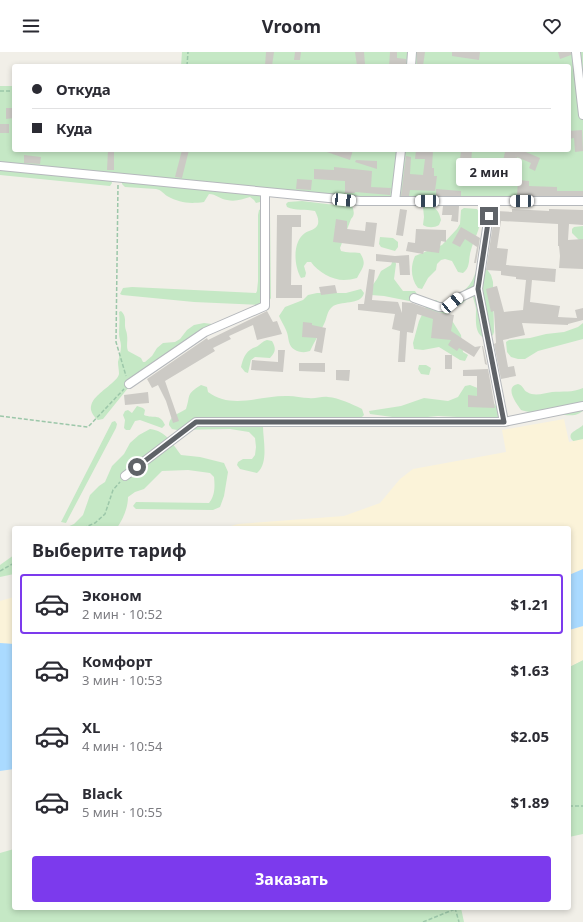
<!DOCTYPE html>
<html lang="ru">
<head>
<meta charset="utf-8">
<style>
  body { margin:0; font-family:"Noto Sans",sans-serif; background:#f7f7f7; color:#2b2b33; height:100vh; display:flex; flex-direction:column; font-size:15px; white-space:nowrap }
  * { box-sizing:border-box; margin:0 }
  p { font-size:13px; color:#7c7c81 }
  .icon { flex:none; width:22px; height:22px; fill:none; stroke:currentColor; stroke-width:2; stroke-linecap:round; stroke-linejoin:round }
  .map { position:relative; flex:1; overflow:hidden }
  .panel { position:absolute; left:12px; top:474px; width:559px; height:384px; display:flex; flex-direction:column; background:#fff; border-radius:4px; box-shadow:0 2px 6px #0003 }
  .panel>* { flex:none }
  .banner { position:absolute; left:12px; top:12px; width:559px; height:88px; border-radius:4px; box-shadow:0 2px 6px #0003; display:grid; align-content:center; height:88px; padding:0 20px; background:#fff }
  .end { position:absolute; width:18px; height:18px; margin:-9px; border:5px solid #5f6368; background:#fff; box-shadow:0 0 0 2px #fff }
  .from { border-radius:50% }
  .bubble { position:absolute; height:28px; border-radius:4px; background:#fff; box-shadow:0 2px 6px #0003; font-size:13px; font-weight:700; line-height:28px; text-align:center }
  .car { position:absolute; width:12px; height:24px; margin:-12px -6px; border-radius:5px; box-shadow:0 0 3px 1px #0007; background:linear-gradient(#fff 24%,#345 0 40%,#fff 0 76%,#345 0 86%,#fff 0) }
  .banner b { display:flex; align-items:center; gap:14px; height:38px; font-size:15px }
  .banner b+b { border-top:1px solid #e1e1e2 }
  .banner i { width:10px; height:10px; background:#2b2b33 }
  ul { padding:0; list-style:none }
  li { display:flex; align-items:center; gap:12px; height:60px; margin:0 8px 6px; padding:0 12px; border:2px solid transparent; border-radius:4px }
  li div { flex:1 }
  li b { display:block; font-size:15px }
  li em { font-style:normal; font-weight:700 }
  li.selected { border-color:#7c3aed }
  li>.icon { width:36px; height:36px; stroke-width:1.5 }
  h2 { padding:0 20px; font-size:18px; line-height:48px }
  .action { display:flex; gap:8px; margin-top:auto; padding:8px 20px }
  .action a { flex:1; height:46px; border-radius:4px; background:#7c3aed; color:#fff; font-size:16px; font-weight:700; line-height:46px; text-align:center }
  header { display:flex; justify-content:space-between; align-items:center; height:52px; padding:0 20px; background:#fff; font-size:18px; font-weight:700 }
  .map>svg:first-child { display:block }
  .green { fill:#c5e8c5 }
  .sand { fill:#fbf3d9 }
  .water { fill:#aadaff }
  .building { fill:#cccac5 }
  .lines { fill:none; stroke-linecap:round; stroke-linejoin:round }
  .minor-casing { stroke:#b5b8bc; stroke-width:10 }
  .path { stroke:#9cc7a9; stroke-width:1.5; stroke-dasharray:4 2; stroke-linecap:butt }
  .minor { stroke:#fff; stroke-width:8 }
  .route { stroke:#5f6368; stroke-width:5 }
</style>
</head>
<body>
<header><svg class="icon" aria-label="menu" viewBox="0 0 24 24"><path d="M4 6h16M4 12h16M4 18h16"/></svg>Vroom<svg class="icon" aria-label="heart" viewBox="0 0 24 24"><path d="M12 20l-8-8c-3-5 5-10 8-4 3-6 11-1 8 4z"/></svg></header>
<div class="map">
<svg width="583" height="870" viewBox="0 0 583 870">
  <rect width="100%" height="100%" fill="#f1efe8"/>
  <g class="green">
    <path d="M182 0H583V149H360L269 140 261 146 260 150 256 151 254 148 250 145C242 147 236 150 227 148 220 147 216 142 209 142L204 150C189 152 180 151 167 144 163 141 161 138 156 137L125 135 122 132V130L111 128 112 131 110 134 0 123V34H14V98H569V14H181Z"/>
    <path d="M302 149 335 153H348L352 154C354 159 355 163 351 167L340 196 341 199C347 201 353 200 360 201 367 212 363 215 357 226 353 227 348 228 344 228 332 228 318 220 311 210H307L304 214 306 221 305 225 301 226C294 214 292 190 305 181 309 178 316 178 318 172 319 167 317 163 315 159 306 157 295 159 287 155L286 152 288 150Z"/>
    <path d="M425 153C435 153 439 159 441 168L439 173C434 176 428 176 423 173L424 165 423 155Z"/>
    <polygon points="263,156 268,159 270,162 271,246 268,251 261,253 194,250 122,243 120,242 123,236 132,235 256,241 257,239 258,229 258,163 259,158"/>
    <path d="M464 156 477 157C486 169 474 186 471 198 468 207 471 215 463 221L458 220 452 209 445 207 441 208 437 212 436 218 428 226 422 237 418 236C411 227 410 215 415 204L442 193 457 177 460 172 461 158Z"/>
    <polygon points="583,174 583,192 572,181 572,177 574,175"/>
    <polygon points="380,185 393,186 398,190 398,195 395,199 381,195 379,192"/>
    <polygon points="393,208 395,208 396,212 394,227 403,239 415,239 418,244 414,250 384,244 371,243 367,241 377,227 381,219 391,213"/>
    <path d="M484 213 491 223 493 230 494 280 493 283 487 287C474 284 476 268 476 258 476 254 474 250 473 245 465 246 462 255 452 255L450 248 452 245C468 238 472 232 477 216Z"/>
    <path d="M361 237 364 241C361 254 340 248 332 255 327 259 327 266 324 272 320 281 314 290 310 299 302 302 291 299 289 290 288 286 288 282 286 278 284 273 281 269 279 264L285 255 303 248 308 243 317 241H346Z"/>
    <polygon points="429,248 436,248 441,251 461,283 463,300 468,303 465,309 460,308 439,295 423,298 414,297 413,291 419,269"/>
    <path d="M121 259C126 264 125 268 125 274 125 277 127 280 127 283 128 289 126 294 128 299L141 306 143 310H145L152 304 157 296 163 291 175 290 180 287 187 278 194 273 204 271 212 272 213 274 128 336 103 367 98 368C75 348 116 335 119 322 119 318 118 314 118 310 119 305 121 300 121 294 121 290 119 286 119 282 119 275 120 268 119 260Z"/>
    <polygon points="583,271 583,287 538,299 525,307 518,307 511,305 507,300 506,290 509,288 530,286 546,282 564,280 578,275"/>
    <path d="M267 288 272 289C276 296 276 300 270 306L255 305 251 308 248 321 245 320 241 315C243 307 245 300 253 296 255 295 257 295 259 293 262 291 263 289 267 288Z"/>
    <polygon points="419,313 426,313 431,316 429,323 421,322 418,317"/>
    <path d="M518 332C524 334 523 338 527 340 535 345 544 341 552 340 563 339 572 341 583 336V359C580 361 578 362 575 363 567 364 529 361 521 358 516 351 504 335 518 332Z"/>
    <path d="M201 333 207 335 208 340C232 358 261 343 288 344 295 344 302 346 309 346 315 347 322 344 328 345 339 346 352 352 362 357L364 363 360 367 263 374C263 388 269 411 257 421L240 417 237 413 238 410 243 407H252L255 403 256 395 255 386 249 380 230 377 177 378 172 377 169 373C169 364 180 361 186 357 191 343 185 343 201 333Z"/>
    <polygon points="470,333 485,339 500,360 500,365 495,367 438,364 407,367 370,362 369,359 401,354 424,346 448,349 458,345 465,334"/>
    <path d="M137 354 143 356 145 358 144 363C154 367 160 361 165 373L162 376 140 368 135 369 130 378H126L124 376 125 368 123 363 125 359 128 358 132 361Z"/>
    <polygon points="115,369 117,372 116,376 69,465 66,471 61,470 112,370"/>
    <path d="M583 373V392C579 392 568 389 571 382 573 379 580 376 583 373Z"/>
    <path d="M150 377C166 379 172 391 181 403L200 405 224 411 228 420 224 444 220 455 213 458 136 457 133 454 136 450 209 451C215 444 215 434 214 425L210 421 188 418 162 419 144 437 135 440 128 445C128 456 123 467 117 476H65L74 472 83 463 90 443 99 434 105 430 112 414 124 402 130 391 139 383Z"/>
    <polygon points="14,503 14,522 0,525 0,513"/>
    <polygon points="583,608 583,782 569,785 569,615"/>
    <polygon points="14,797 14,856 461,856 464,870 0,870 0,801"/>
  </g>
  <g class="sand">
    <polygon points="564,367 569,390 583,387 583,517 569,523 569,476 224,476 238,472 344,464 380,451 400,427 413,417 506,400 502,378"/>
    <polygon points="14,545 14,592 0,591 0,549"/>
    <polygon points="583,574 583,608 569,615 569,578"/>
  </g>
  <g class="water">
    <polygon points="583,517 583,574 569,578 569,523"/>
    <polygon points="0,591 14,592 14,717 0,719"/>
  </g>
  <g class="building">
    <polygon points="266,0 274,0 272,14 265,14"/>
    <polygon points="295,0 301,0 300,8 294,8"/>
    <polygon points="355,0 364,0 365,13 357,14"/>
    <polygon points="390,0 397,0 397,6 406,7 406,14 389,14"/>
    <polygon points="417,0 425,0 423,14 417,14"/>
    <polygon points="452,0 480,0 479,8 452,4"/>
    <polygon points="558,0 571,0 571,3 560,7"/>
    <polygon points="6,56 14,56 14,66 6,67"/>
    <rect x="0" y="72" width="9" height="9"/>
    <polygon points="582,78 583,99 575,100 574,86 569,87 569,79"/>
    <polygon points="108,98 114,98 114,118 107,118"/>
    <polygon points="182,98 189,98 182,126 175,125"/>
    <polygon points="324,98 353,98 350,108 324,99"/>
    <polygon points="416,98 433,98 432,116 434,116 434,124 437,124 435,139 410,138 409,144 401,144 406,104 411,105 410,122 423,123 425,107 415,107"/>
    <polygon points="461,98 472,98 470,127 461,127 461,118 459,118"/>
    <polygon points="502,98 521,98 540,106 535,119 529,116 531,111 517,105 513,116 502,113 505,100"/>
    <polygon points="24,103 41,105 40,112 24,111"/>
    <polygon points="356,108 377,109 377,117 355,110"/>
    <polygon points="334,115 372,119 371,135 391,136 390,143 355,140 355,141 345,141 345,129 314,127 314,117 334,118"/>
    <polygon points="297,127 312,128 311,138 296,137"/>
    <polygon points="518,128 529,129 529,134 557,135 557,139 583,139 583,144 517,144"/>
    <polygon points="436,137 461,139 461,144 436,144"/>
    <polygon points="443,154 459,154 458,170 451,169 452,163 442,163"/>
    <polygon points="400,157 407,158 403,184 396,183"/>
    <polygon points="512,157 549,159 549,157 583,158 583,173 569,172 568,188 583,187 583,217 559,216 560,204 559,194 558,194 558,172 501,169 497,196 508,197 506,213 556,217 555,230 532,228 530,250 560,254 558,265 577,266 575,258 583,256 583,268 568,272 568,273 522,271 525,283 503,288 508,315 514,314 516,324 501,327 494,292 496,291 494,259 491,260 486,237 497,234 504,260 523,258 526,228 516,227 516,225 501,223 501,219 486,218 494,166 497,166 497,159 512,160"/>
    <polygon points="277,163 301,163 301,175 292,175 291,233 302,233 302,246 276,246"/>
    <polygon points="336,167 347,169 347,177 365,179 366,170 377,171 374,195 333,190"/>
    <polygon points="461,175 480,186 476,211 474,211 477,195 465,187 460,195 452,191"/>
    <polygon points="416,177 446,178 446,190 441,189 439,201 424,199 423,202 406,199 408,190 415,191"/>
    <polygon points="376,202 395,204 409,203 410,223 400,223 399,211 376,209"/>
    <polygon points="369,217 375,218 372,248 398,250 402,261 402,250 412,251 437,260 454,263 451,279 475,295 481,294 474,305 459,296 457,299 448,293 451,288 431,286 433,267 417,262 413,281 407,280 405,310 398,310 400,279 392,277 395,262 358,258 358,252 364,252"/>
    <polygon points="335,233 337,241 321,243 319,235"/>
    <polygon points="267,259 273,270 277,269 282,282 257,288 253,273 229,284 231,287 213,296 215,299 165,329 179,369 173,371 166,349 158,333 152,336 147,327 207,286 208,288"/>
    <polygon points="303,270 312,271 312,273 326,276 322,301 314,299 317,286 302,285"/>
    <polygon points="482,294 483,294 487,313 485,312"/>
    <polygon points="278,298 285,298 283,320 251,318 252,308 278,310"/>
    <rect x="445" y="303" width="7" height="14"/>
    <polygon points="299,311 325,311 325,320 299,319"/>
    <polygon points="488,317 495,356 468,355 468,343 477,344 477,324 463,324 463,318"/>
    <polygon points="336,318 350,318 349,329 336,328"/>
    <polygon points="148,340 149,351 125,353 124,343"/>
  </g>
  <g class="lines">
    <defs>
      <g id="minor">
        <polyline points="576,0 583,63"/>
        <polyline points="411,14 412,0"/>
        <polyline points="0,114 360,149 583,149"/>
        <polyline points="395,149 401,98"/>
        <polyline points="414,246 439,255 446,255 461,245 478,237"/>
        <polyline points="129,332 205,280 265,254 265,140"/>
        <polyline points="504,370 583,354"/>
        <polyline points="125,424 196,370 504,370 478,237 491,149"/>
      </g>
    </defs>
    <use href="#minor" class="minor-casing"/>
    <g class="path">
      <polyline points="187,14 188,0"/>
      <polyline points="0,39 14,39"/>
      <polyline points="118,133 116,290 126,324"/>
      <polyline points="0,364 88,375 124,337"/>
      <polyline points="83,476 95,471 105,462 113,438 120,430"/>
      <polyline points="0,519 14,511"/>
      <polyline points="569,754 583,754"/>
      <polyline points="455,856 459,870"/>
      <polyline points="423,870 455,857"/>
    </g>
    <use href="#minor" class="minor"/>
  </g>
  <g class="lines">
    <polyline class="route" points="137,415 196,370 504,370 478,237 489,164"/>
  </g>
</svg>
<i class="end from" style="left:137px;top:415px"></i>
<i class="end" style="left:489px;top:164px"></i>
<div class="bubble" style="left:456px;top:106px;width:66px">2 мин</div>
<i class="car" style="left:344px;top:148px;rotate:96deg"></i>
<i class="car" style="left:427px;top:149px;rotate:270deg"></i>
<i class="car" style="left:522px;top:149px;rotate:270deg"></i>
<i class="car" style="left:452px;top:251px;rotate:50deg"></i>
<div class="banner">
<b><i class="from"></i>Откуда</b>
<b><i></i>Куда</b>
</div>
<section class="panel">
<h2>Выберите тариф</h2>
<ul>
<li class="selected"><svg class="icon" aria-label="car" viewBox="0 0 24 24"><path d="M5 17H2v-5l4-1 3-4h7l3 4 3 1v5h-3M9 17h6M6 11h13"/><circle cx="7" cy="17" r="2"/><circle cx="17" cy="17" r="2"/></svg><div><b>Эконом</b><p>2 мин · 10:52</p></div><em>$1.21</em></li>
<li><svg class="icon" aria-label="car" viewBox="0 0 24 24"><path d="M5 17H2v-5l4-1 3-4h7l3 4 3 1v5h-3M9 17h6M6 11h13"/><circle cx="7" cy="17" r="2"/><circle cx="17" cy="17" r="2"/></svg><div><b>Комфорт</b><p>3 мин · 10:53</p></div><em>$1.63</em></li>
<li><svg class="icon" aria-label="car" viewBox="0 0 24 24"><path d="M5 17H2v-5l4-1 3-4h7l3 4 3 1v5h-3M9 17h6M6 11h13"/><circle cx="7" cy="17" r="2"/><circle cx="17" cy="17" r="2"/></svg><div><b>XL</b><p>4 мин · 10:54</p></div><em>$2.05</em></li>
<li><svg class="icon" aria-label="car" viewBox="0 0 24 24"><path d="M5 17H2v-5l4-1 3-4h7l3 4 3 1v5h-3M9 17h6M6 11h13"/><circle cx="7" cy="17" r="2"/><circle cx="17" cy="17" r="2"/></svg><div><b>Black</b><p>5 мин · 10:55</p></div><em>$1.89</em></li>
</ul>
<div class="action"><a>Заказать</a></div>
</section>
</div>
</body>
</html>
